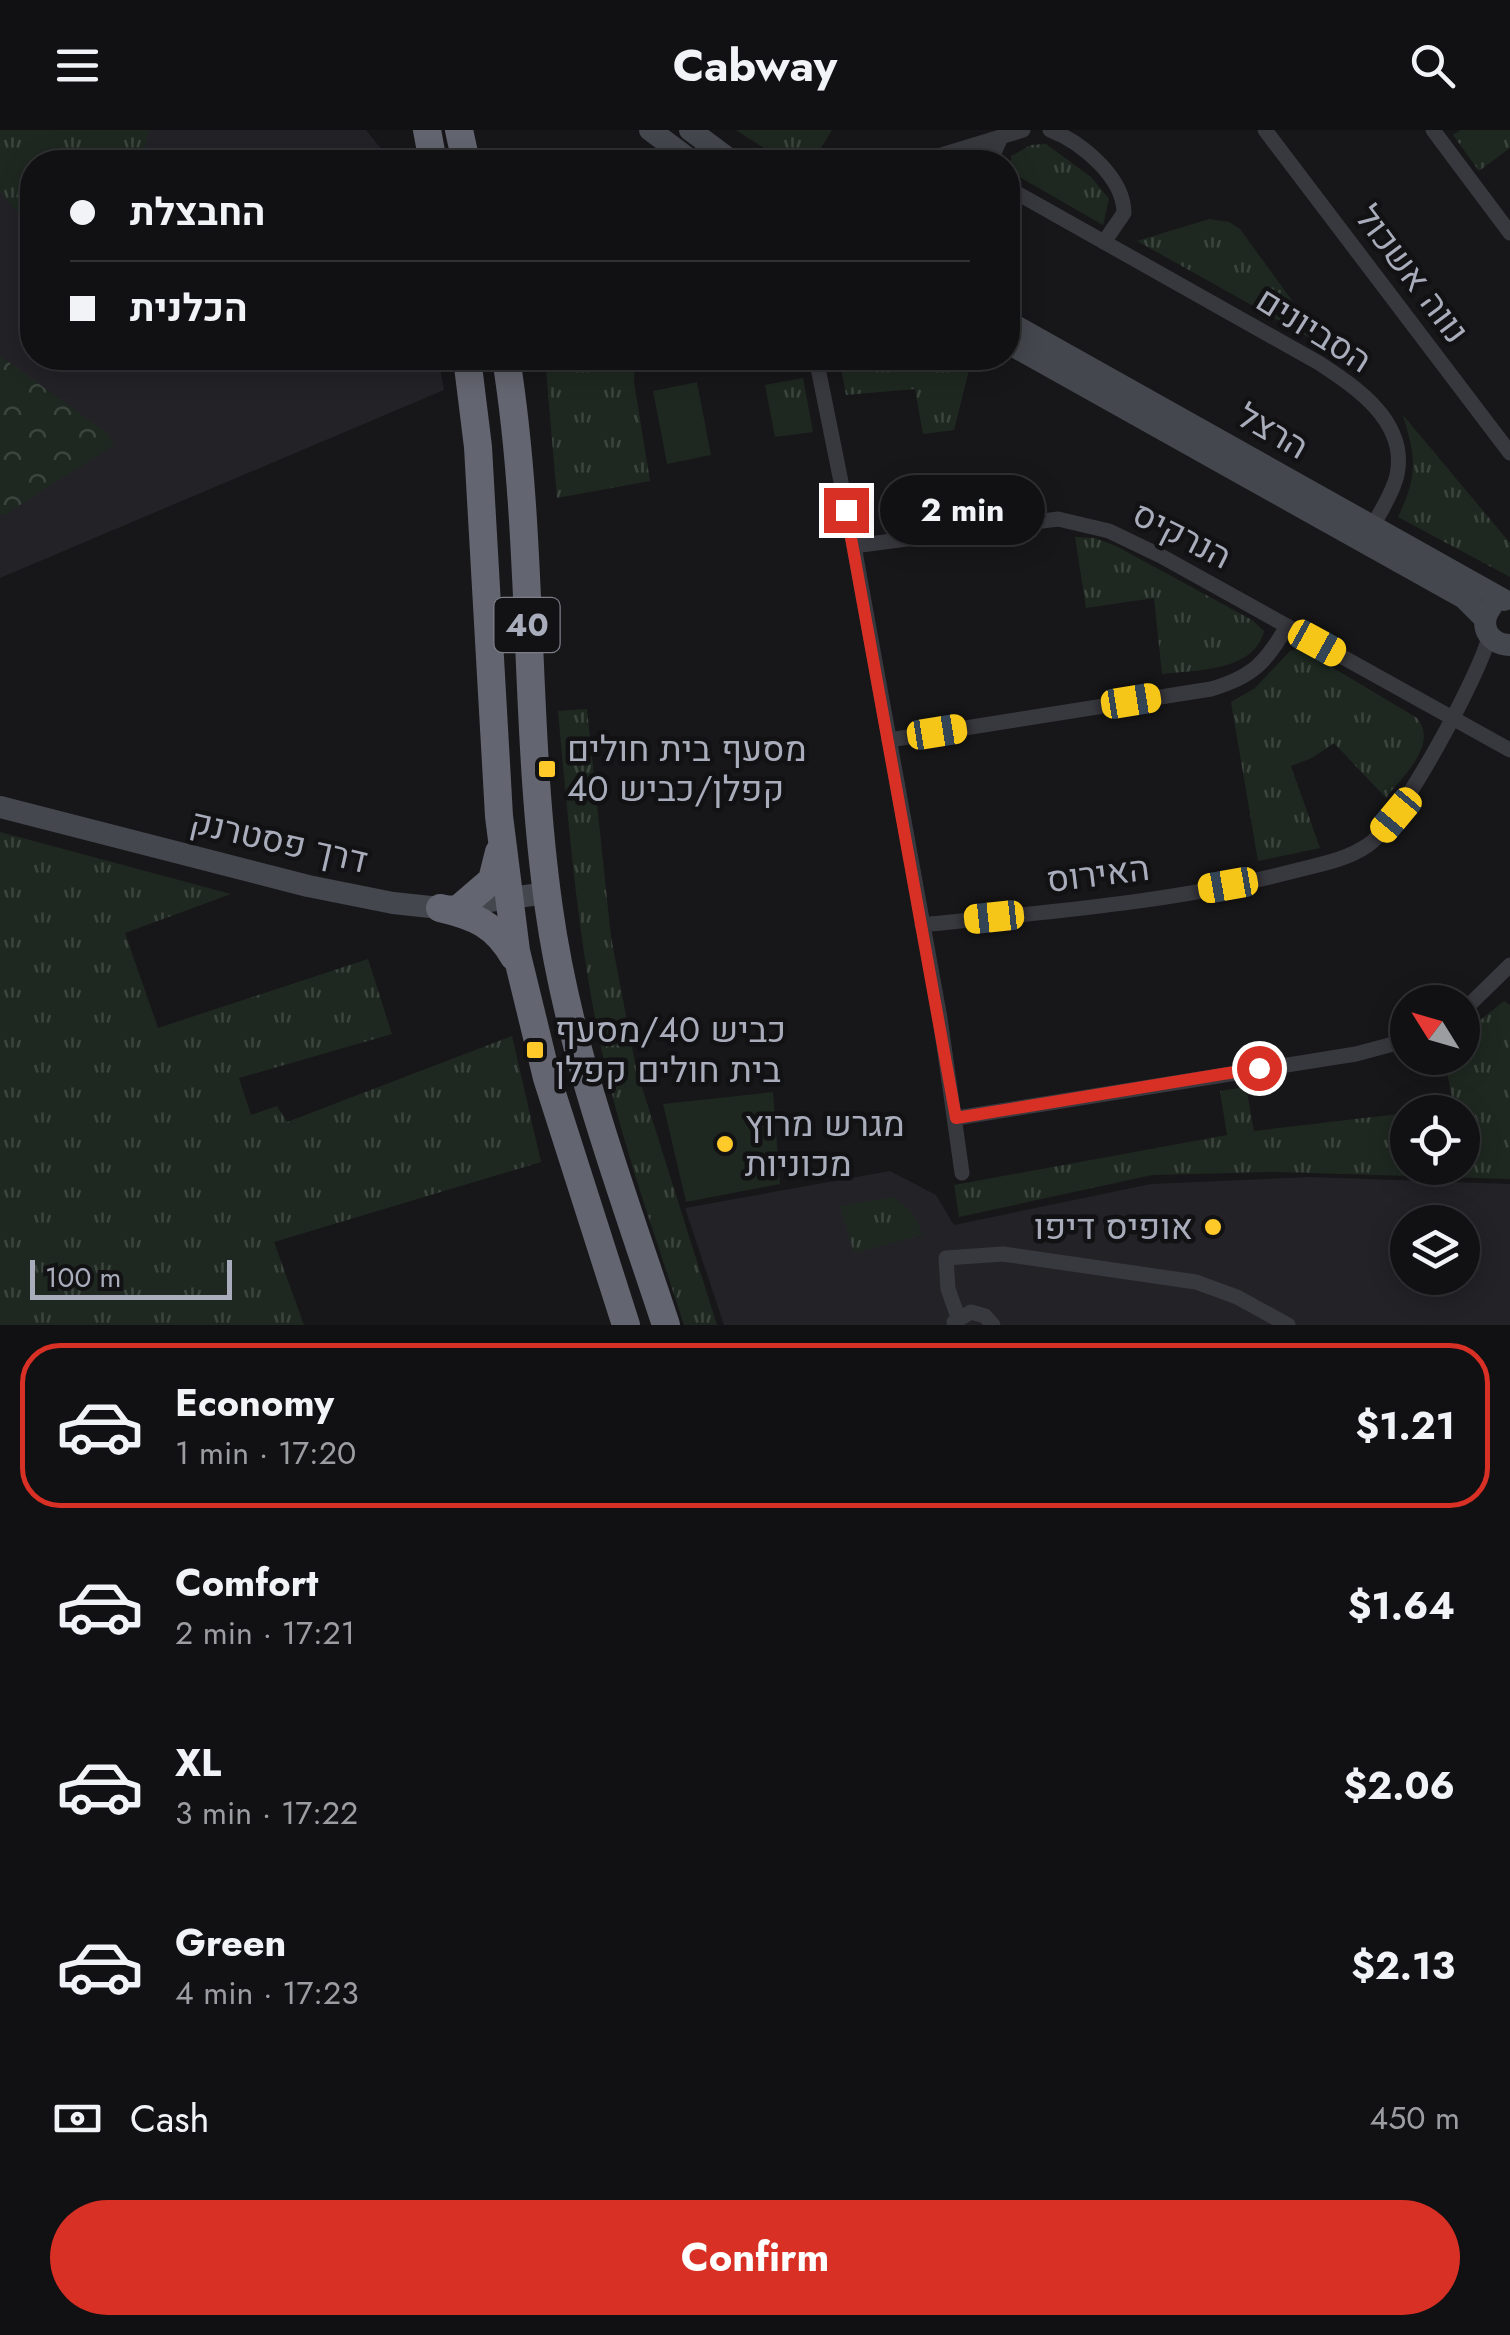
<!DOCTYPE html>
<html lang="en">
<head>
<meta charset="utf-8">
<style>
  body { margin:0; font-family:Jost,Heebo,sans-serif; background:#1e1f21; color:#f1f3f6; height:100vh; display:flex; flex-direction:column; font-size:38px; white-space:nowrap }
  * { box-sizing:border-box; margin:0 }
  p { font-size:32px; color:#9c9da0 }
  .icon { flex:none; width:55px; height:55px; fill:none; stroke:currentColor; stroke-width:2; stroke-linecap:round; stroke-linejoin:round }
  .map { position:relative; height:1195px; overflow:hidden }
  .sheet { display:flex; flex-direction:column; background:#111113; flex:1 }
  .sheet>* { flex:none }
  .guide { position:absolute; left:20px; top:20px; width:1000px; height:220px; border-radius:40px; box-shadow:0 5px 25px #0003,0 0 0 2px #303133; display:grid; align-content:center; height:220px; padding:0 50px; background:#111113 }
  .needle { width:65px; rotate:307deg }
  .tools { position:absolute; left:1390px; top:855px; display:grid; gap:20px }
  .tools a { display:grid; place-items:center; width:90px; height:90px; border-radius:50%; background:#111113; box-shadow:0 5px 25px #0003,0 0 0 2px #303133; font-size:50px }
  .scale { position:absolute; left:30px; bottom:25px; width:202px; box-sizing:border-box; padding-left:10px; border:5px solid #a8acbb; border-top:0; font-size:28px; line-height:35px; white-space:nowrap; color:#a8acbb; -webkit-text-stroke:8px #121214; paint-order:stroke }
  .end { position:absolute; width:45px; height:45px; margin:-22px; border:12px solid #d93025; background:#fff; box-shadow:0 0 0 5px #fff }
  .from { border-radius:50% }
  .bubble { position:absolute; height:70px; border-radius:35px; background:#111113; box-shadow:0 5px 25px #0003,0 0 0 2px #303133; font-size:32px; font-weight:700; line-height:70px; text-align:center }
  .car { position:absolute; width:30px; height:60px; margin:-30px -15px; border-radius:12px; box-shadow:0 0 8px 2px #0007; background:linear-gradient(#f5c518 24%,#345 0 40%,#f5c518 0 76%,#345 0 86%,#f5c518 0) }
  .guide b { display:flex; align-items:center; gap:35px; height:95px; font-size:38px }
  .guide b+b { border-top:2px solid #303133 }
  .guide i { width:25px; height:25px; background:#f1f3f6 }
  ul { padding:18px 0 0; list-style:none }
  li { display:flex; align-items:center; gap:30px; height:165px; margin:0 20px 15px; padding:0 30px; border:5px solid transparent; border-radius:40px }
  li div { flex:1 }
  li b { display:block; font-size:38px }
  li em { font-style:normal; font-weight:700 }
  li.current { border-color:#d93025 }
  li>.icon { width:90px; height:90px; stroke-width:1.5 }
  .pay { display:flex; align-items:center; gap:25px; height:110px; padding:0 50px; font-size:38px }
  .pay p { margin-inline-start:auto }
  .primary-button { display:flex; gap:20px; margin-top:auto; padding:20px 50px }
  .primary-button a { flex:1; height:115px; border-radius:60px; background:#d93025; color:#fff; font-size:40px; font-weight:700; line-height:115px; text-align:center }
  header { display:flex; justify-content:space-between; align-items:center; height:130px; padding:0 50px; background:#111113; font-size:45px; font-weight:700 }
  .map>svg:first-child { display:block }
  .built { fill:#232327; fill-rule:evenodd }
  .grass { fill:url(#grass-tufts) }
  .forest { fill:url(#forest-crowns) }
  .garden { fill:#1e2820 }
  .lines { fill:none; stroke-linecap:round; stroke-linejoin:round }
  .street { stroke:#38383f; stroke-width:15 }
  .secondary { stroke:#45474f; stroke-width:22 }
  .highway { stroke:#636570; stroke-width:28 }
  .route { stroke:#d93025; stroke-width:12 }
  .poi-dot { fill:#ffca29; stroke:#121214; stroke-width:4 }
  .labels { text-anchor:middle; stroke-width:9; stroke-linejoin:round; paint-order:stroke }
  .shield { fill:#121214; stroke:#7b7e89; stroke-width:2.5 }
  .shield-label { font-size:32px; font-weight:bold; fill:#a8acbb }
  .street-label { font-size:35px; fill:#a8acbb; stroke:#121214 }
  .poi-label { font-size:35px; fill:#a8acbb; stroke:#121214; text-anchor:start }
</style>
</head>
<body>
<header><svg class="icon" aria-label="menu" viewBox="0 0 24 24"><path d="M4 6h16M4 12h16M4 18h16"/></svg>Cabway<svg class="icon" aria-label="search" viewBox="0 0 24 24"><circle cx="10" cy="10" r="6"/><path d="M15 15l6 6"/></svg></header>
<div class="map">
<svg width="1510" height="1195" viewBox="0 0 1510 1195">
  <defs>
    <pattern id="grass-tufts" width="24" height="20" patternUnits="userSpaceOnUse" patternTransform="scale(2.5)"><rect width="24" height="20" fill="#1e2820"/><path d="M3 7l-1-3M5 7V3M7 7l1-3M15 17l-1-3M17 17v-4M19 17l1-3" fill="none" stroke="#3c443e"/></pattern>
    <pattern id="forest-crowns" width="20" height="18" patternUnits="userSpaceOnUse" patternTransform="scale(2.5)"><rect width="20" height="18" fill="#1e2820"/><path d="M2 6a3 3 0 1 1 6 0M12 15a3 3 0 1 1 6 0" fill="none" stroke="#3c443e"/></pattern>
  </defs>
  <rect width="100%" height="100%" fill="#171719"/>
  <g class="built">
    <polygon points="0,0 366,0 392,32 32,32 32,228 438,228 444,260 0,448"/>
    <path d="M890 1041 936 1065 954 1095 1151 1054 1310 1047 1510 1054V1195H724L685 1078ZM1408 1092H1462V1148H1408Z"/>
  </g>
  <g class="grass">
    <polygon points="0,0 149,0 141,32 32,32 32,98 0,62"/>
    <polygon points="736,0 832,0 812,32 786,32"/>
    <polygon points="1460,0 1510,0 1510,18 1479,41 1453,5"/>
    <polygon points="1046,14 1091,47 1109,69 1103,95 1011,42 1011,26 1031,15"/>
    <polygon points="1209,89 1229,92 1240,99 1314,201 1312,209 1137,111"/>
    <polygon points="545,228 632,228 635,231 634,252 650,351 557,368"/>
    <polygon points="839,228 972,228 954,300 923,304 915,259 846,265"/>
    <polygon points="803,248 813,302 775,307 765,255"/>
    <path d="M1403 285 1510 413V447L1398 387C1418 345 1416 329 1403 285Z"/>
    <path d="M1075 407 1095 408 1116 416 1252 490 1264 501C1254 542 1195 540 1162 544L1154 468 1086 478Z"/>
    <path d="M1300 518 1417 588C1439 614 1402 647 1386 668L1334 613 1312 628 1291 636 1320 718 1258 731 1231 572 1255 558 1290 521Z"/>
    <path d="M587 579 611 807 636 938 717 1195H684C656 1108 624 1020 604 931 578 816 569 698 558 581Z"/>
    <polygon points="0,702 231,764 125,803 158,898 368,829 392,904 239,948 251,985 277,976 287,992 512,906 541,1032 274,1112 304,1195 0,1195"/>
    <polygon points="1504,871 1510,875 1510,1049 1276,1042 1152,1045 959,1087 954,1055 1227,1005 1220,961 1246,957 1254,1001 1407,983 1408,1038 1462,1038 1462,982 1409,982 1454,977 1444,928 1462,928 1463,904"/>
    <path d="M892 1067C908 1077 918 1086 922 1105L854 1123 840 1076Z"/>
  </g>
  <polygon class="forest" points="0,226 107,303 114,315 4,385 0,385"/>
  <g class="garden">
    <polygon points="697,252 711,325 667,334 653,261"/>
    <polygon points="773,962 780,1054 686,1072 663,974"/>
  </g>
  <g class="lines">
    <g class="street">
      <path d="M1050 0C1081 12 1124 47 1124 83L1104 112"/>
      <polyline points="1265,0 1510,323"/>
      <polyline points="1433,0 1510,103"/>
      <polyline points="935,27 1023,0"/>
      <polyline points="903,32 917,26 957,32"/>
      <polyline points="990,32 1001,7"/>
      <path d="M1008 58 1319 233C1357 258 1408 292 1397 345 1393 363 1381 380 1373 396"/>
      <polyline points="816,228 854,416 940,888 962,1043"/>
      <polyline points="854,416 1058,389 1109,401 1161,426 1510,620"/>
      <path d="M889 610 1211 559C1252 547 1266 533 1287 496"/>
      <path d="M922 795C1045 782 1170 773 1290 742 1316 735 1345 731 1368 715 1400 693 1479 546 1489 507"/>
      <polyline points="1462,882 1510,835"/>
      <polyline points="956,988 1356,924 1408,910"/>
      <polyline points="958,1187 948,1159 946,1128 1003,1124 1196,1152 1237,1167 1288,1195"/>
      <polyline points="954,1192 971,1182 985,1186 993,1195"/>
    </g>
    <g class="secondary">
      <polyline points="650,0 693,32"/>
      <polyline points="690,0 733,32"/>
      <polyline points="1008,192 1504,470"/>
      <polyline points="1008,213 1464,468 1485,489"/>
      <path d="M1491 477C1478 495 1488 514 1510 515"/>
      <polyline points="0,677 308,756 393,773 440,778 547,763"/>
    </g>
    <g class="highway">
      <polyline points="427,0 433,32"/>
      <polyline points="459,0 466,32"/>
      <polyline points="467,228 478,317 499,686 516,821 547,948 626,1195"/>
      <path d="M506 228C535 410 523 597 549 779 569 922 621 1058 666 1195"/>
      <polyline points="463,775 492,750 499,722"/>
      <path d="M440 778C475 786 496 795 514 827"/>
    </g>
  </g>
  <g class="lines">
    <polyline class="route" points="846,380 956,988 1259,938"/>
  </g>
  <g class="poi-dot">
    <rect x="537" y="629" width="20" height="20" rx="5"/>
    <rect x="525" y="910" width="20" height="20" rx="5"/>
    <circle cx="725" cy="1014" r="10"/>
    <circle cx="1213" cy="1097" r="10"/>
  </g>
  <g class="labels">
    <rect class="shield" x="494.5" y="468" width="65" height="54" rx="8"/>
    <g class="shield-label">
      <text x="527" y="506">40</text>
    </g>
    <g class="street-label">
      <text transform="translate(1412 144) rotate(53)" y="12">נווה אשכול</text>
      <text transform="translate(1314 200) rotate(32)" y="12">הסביונים</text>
      <text transform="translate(1273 301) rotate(30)" y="12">הרצל</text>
      <text transform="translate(1182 405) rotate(27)" y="12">הנרקיס</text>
      <text transform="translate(279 711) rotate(13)" y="12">דרך פסטרנק</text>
      <text transform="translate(1098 744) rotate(-7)" y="12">האירוס</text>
    </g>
    <g class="poi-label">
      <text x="567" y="631">מסעף בית חולים<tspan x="567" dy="40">קפלן/כביש 40</tspan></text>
      <text x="555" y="912">כביש 40/מסעף<tspan x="555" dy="40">בית חולים קפלן</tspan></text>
      <text x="745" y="1006">מגרש מרוץ<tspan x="745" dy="40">מכוניות</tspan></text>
      <text x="1193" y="1109" text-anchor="end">אופיס דיפו</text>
    </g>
  </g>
</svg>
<div class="tools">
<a><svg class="needle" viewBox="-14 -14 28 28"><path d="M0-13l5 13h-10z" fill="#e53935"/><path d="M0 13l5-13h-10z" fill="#9c9da0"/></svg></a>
<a><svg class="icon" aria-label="locate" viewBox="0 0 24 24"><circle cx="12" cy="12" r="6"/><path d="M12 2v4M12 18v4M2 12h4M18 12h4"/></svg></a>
<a><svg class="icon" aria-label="layers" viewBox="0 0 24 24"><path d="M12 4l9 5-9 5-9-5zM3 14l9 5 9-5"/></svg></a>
</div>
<div class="scale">100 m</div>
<i class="end from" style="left:1259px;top:938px"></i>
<i class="end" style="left:846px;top:380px"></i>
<div class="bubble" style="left:880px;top:345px;width:165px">2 min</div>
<i class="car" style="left:1317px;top:513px;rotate:119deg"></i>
<i class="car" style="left:1131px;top:571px;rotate:81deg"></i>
<i class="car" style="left:937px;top:602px;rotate:81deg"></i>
<i class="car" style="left:1396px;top:685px;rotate:220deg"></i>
<i class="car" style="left:1228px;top:755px;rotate:260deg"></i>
<i class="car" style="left:994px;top:787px;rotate:264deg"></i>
<div class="guide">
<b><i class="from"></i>החבצלת</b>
<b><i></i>הכלנית</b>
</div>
</div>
<section class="sheet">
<ul>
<li class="current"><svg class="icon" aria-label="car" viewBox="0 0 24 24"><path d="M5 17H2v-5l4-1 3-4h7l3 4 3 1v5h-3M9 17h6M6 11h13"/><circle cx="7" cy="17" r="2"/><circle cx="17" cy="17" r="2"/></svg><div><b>Economy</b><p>1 min · 17:20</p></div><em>$1.21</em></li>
<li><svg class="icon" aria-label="car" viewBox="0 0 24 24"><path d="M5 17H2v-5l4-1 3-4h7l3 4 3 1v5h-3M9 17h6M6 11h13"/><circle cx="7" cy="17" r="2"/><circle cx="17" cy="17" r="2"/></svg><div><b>Comfort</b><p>2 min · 17:21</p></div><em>$1.64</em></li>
<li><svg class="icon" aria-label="car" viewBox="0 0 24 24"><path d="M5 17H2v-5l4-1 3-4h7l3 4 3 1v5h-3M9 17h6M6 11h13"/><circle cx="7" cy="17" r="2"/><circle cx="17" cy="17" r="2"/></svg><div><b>XL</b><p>3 min · 17:22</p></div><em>$2.06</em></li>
<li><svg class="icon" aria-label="car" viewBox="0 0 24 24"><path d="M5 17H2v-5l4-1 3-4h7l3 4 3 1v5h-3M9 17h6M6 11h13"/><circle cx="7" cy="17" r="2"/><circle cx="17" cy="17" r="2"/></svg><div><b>Green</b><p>4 min · 17:23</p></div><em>$2.13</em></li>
</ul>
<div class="pay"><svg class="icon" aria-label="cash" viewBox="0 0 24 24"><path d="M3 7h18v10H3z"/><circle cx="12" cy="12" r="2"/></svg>Cash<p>450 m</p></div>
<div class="primary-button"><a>Confirm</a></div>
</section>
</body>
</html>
